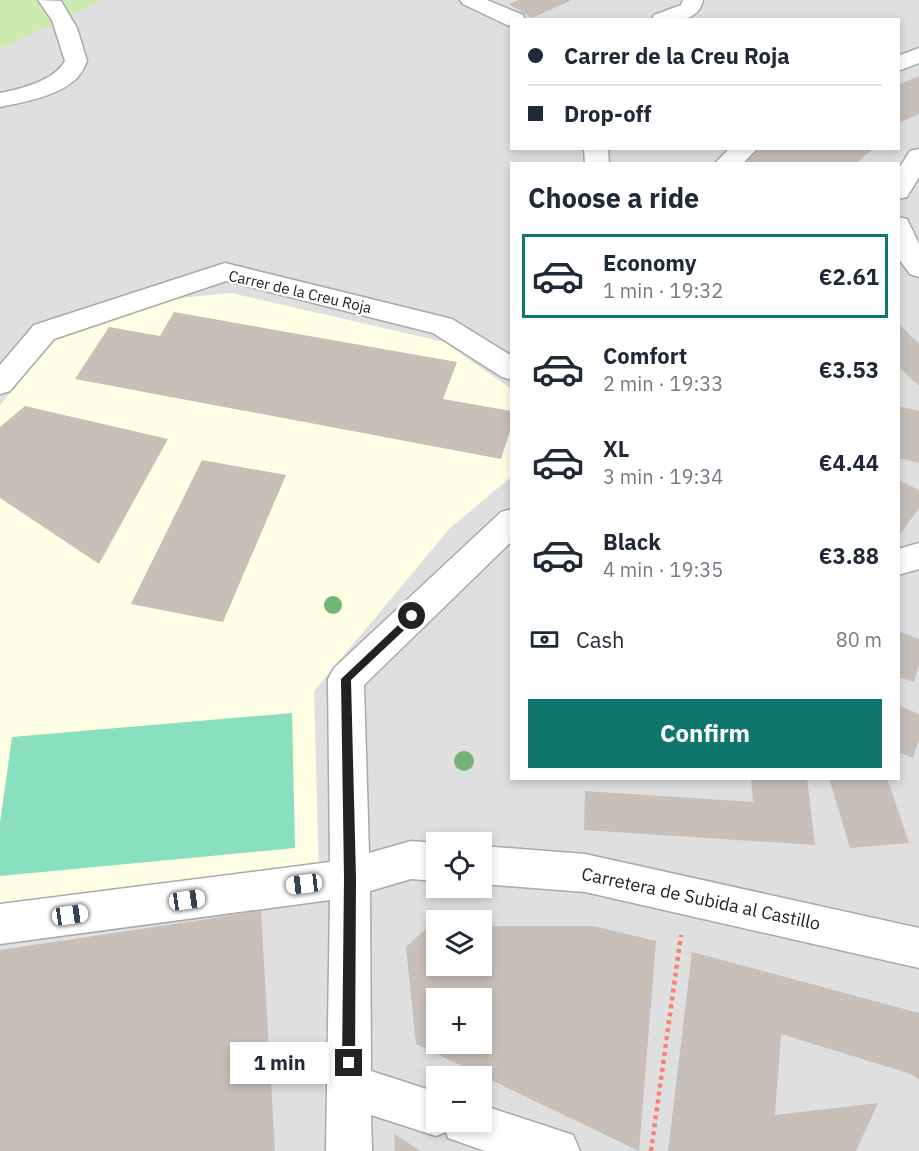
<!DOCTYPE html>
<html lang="en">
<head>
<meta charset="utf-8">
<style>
  body { margin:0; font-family:"IBM Plex Sans",sans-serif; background:#f6f6f7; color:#1f2937; height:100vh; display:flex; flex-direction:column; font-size:22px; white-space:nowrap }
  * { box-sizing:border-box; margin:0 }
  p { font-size:20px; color:#747a83 }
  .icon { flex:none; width:33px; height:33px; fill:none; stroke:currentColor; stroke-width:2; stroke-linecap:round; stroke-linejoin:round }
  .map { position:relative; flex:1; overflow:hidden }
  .side { position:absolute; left:510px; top:162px; width:390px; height:618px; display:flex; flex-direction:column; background:#fff; border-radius:0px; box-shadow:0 3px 9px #0003 }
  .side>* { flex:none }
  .banner { position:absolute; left:510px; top:18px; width:390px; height:132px; border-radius:0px; box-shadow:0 3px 9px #0003; display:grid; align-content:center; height:132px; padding:0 18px; background:#fff }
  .buttons { position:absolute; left:426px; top:832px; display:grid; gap:12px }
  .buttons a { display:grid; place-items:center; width:66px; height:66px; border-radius:0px; background:#fff; box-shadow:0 3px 9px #0003; font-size:30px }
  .end { position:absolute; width:27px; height:27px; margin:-14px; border:8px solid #222; background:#fff; box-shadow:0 0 0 3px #fff }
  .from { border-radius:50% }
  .bubble { position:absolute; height:42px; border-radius:0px; background:#fff; box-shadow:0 3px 9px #0003; font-size:20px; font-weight:700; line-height:42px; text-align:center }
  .car { position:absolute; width:18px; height:36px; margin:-18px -9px; border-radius:8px; box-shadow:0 0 4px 2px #0007; background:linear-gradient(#fff 24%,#345 0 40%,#fff 0 76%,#345 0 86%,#fff 0) }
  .banner b { display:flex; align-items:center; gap:21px; height:57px; font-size:22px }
  .banner b+b { border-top:2px solid #e0e1e3 }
  .banner i { width:15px; height:15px; background:#1f2937 }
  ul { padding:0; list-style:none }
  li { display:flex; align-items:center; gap:18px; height:84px; margin:0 12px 9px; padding:0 6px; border:3px solid transparent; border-radius:0px }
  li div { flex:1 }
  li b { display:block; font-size:22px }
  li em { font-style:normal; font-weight:700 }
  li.selected { border-color:#0f766e }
  li>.icon { width:54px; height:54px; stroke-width:1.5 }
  h2 { padding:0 18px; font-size:27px; line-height:72px }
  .pay { display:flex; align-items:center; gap:15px; height:66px; padding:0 18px; font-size:22px }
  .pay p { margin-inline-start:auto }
  .action { display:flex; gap:12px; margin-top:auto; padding:12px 18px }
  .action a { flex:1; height:69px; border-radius:0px; background:#0f766e; color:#fff; font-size:24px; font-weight:700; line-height:69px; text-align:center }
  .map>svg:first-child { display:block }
  .residential { fill:#e0dfdf; fill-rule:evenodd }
  .education { fill:#ffffe5 }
  .grass { fill:#cdebb0 }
  .pitch { fill:#88e0be }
  .building { fill:#c7bfb8; fill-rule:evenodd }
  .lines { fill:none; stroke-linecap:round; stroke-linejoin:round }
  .street-casing { stroke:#a9a9a9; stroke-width:3 }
  .path { stroke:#fa8072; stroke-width:4.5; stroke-dasharray:4 4; stroke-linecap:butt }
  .street { fill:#fff; fill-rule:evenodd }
  .tree { fill:#74b475 }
  .route { fill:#222 }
  .labels { text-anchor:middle; stroke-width:5; stroke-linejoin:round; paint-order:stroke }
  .street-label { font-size:15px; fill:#222; stroke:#fff }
  .near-street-label { font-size:18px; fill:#222; stroke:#fff }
</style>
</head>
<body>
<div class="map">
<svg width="919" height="1151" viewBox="0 0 919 1151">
  <rect width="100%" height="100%" fill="#f2efe9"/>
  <path class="residential" d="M103 0H919V1151H0V49ZM512 20H898V148H512ZM512 164H898V778H512ZM436 843H482V888H436ZM436 921H482V966H436ZM436 999H482V1044H436ZM436 1077H482V1122H436Z"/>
  <polygon class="education" points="231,293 444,342 511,389 511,477 450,528 314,691 319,876 0,911 0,405 60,334 180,298"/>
  <polygon class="grass" points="0,0 103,0 0,49"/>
  <polygon class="pitch" points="292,713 295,848 0,876 0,823 12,737"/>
  <g class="building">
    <polygon points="519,0 572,0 532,18 509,4"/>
    <polygon points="919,76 919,114 898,123 898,85"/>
    <polygon points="762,148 874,148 855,164 734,164"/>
    <polygon points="174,312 457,362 443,399 512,411 512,425 501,459 75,379 109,327 160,336"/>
    <polygon points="898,323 919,344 919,386 898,366"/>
    <polygon points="25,406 168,439 99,564 0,498 0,427"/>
    <polygon points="898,406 919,411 919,463 898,458"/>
    <polygon points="202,460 286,475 223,622 131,604"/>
    <polygon points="898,480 919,490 919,508 901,533 898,532"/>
    <polygon points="898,631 919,639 919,664 914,682 898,677"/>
    <polygon points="898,705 919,714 919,740 913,758 898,752"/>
    <polygon points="751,778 807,778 815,845 584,830 585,791 753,802"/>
    <polygon points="829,778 887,778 909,843 850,848"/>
    <polygon points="261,911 275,1151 0,1151 0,950"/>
    <path d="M429 926H436V966H482V926H593L656 941 639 1151 416 1044 406 947ZM436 999H482V1044H436Z"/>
    <polygon points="692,952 919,1013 919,1080 911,1074 781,1034 775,1115 878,1103 856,1151 668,1151"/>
    <polygon points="394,1134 421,1151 395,1151"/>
  </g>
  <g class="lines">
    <defs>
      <g id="street">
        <path d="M38 0 61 1 77 28 87 61C84 67 82 73 77 78 59 96 24 102 0 107V93C21 89 54 81 65 61L52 20Z"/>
        <polygon points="460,0 487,0 523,15 525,20 512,20 512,26 507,25 463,4"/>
        <path d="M683 0H703C698 24 672 20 652 20L654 15 681 5Z"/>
        <polygon points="919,48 919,63 898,71 898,56"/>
        <polygon points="584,148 608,148 609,164 585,164"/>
        <polygon points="730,148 758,148 742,164 714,164"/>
        <polygon points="919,149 919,177 907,197 898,199 898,170 910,151"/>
        <polygon points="898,217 907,219 919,244 919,277 910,274 898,258"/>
        <polygon points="225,263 452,319 512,356 512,380 502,377 433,333 226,281 54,339 10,391 0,394 0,365 34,325"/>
        <polygon points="512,509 512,541 364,685 369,853 411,841 436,843 436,881 411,879 370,891 371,1071 436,1092 436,1122 482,1122 482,1105 573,1135 580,1151 485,1151 448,1138 446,1132 436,1136 371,1115 372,1151 326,1151 330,900 0,944 0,904 330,862 328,679 334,668 501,512"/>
        <polygon points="919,543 919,569 898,575 898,549"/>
        <polygon points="482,846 585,854 919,928 919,968 585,892 482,884"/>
      </g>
    </defs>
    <use href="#street" class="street-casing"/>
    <polyline class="path" points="651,1151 681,935"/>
    <use href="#street" class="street"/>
  </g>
  <g class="tree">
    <circle cx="333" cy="605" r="9"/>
    <circle cx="464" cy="761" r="10"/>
  </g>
  <polygon class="route" points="412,612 417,616 416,619 351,680 356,878 355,1063 353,1068 349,1069 344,1068 342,1063 344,878 341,679"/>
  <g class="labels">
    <g class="street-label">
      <text transform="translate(300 292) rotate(13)" y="5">Carrer de la Creu Roja</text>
    </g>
    <g class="near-street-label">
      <text transform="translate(701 899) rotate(12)" y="6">Carretera de Subida al Castillo</text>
    </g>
  </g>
</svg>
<div class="buttons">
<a><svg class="icon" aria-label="locate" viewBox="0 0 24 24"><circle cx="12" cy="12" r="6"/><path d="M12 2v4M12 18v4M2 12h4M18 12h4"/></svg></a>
<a><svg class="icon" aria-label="layers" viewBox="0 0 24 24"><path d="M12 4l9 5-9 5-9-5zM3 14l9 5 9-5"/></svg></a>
<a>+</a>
<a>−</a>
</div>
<i class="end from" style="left:412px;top:616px"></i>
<i class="end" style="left:349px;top:1063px"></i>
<div class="bubble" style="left:230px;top:1042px;width:99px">1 min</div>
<i class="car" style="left:304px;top:884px;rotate:263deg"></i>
<i class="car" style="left:187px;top:900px;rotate:82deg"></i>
<i class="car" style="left:70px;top:915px;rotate:82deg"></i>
<div class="banner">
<b><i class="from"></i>Carrer de la Creu Roja</b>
<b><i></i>Drop-off</b>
</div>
<section class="side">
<h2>Choose a ride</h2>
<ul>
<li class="selected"><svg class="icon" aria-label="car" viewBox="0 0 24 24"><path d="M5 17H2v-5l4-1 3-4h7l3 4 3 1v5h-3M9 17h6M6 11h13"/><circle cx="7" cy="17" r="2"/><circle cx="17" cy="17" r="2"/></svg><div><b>Economy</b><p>1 min · 19:32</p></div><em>€2.61</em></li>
<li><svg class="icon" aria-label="car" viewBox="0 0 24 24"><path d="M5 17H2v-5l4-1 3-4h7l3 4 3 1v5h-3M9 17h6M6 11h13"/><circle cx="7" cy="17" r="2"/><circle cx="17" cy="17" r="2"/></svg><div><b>Comfort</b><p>2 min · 19:33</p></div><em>€3.53</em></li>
<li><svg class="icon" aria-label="car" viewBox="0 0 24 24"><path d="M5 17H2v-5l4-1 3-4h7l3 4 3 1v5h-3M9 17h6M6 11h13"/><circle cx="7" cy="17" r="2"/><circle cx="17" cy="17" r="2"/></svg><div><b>XL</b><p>3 min · 19:34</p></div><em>€4.44</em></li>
<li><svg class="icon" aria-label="car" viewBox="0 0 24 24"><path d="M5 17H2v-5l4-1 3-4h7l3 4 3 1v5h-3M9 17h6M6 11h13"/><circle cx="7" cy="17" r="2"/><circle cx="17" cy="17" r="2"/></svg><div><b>Black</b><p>4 min · 19:35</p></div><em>€3.88</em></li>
</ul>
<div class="pay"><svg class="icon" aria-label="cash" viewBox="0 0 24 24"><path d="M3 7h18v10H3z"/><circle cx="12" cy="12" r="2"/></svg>Cash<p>80 m</p></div>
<div class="action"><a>Confirm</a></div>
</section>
</div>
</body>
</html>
